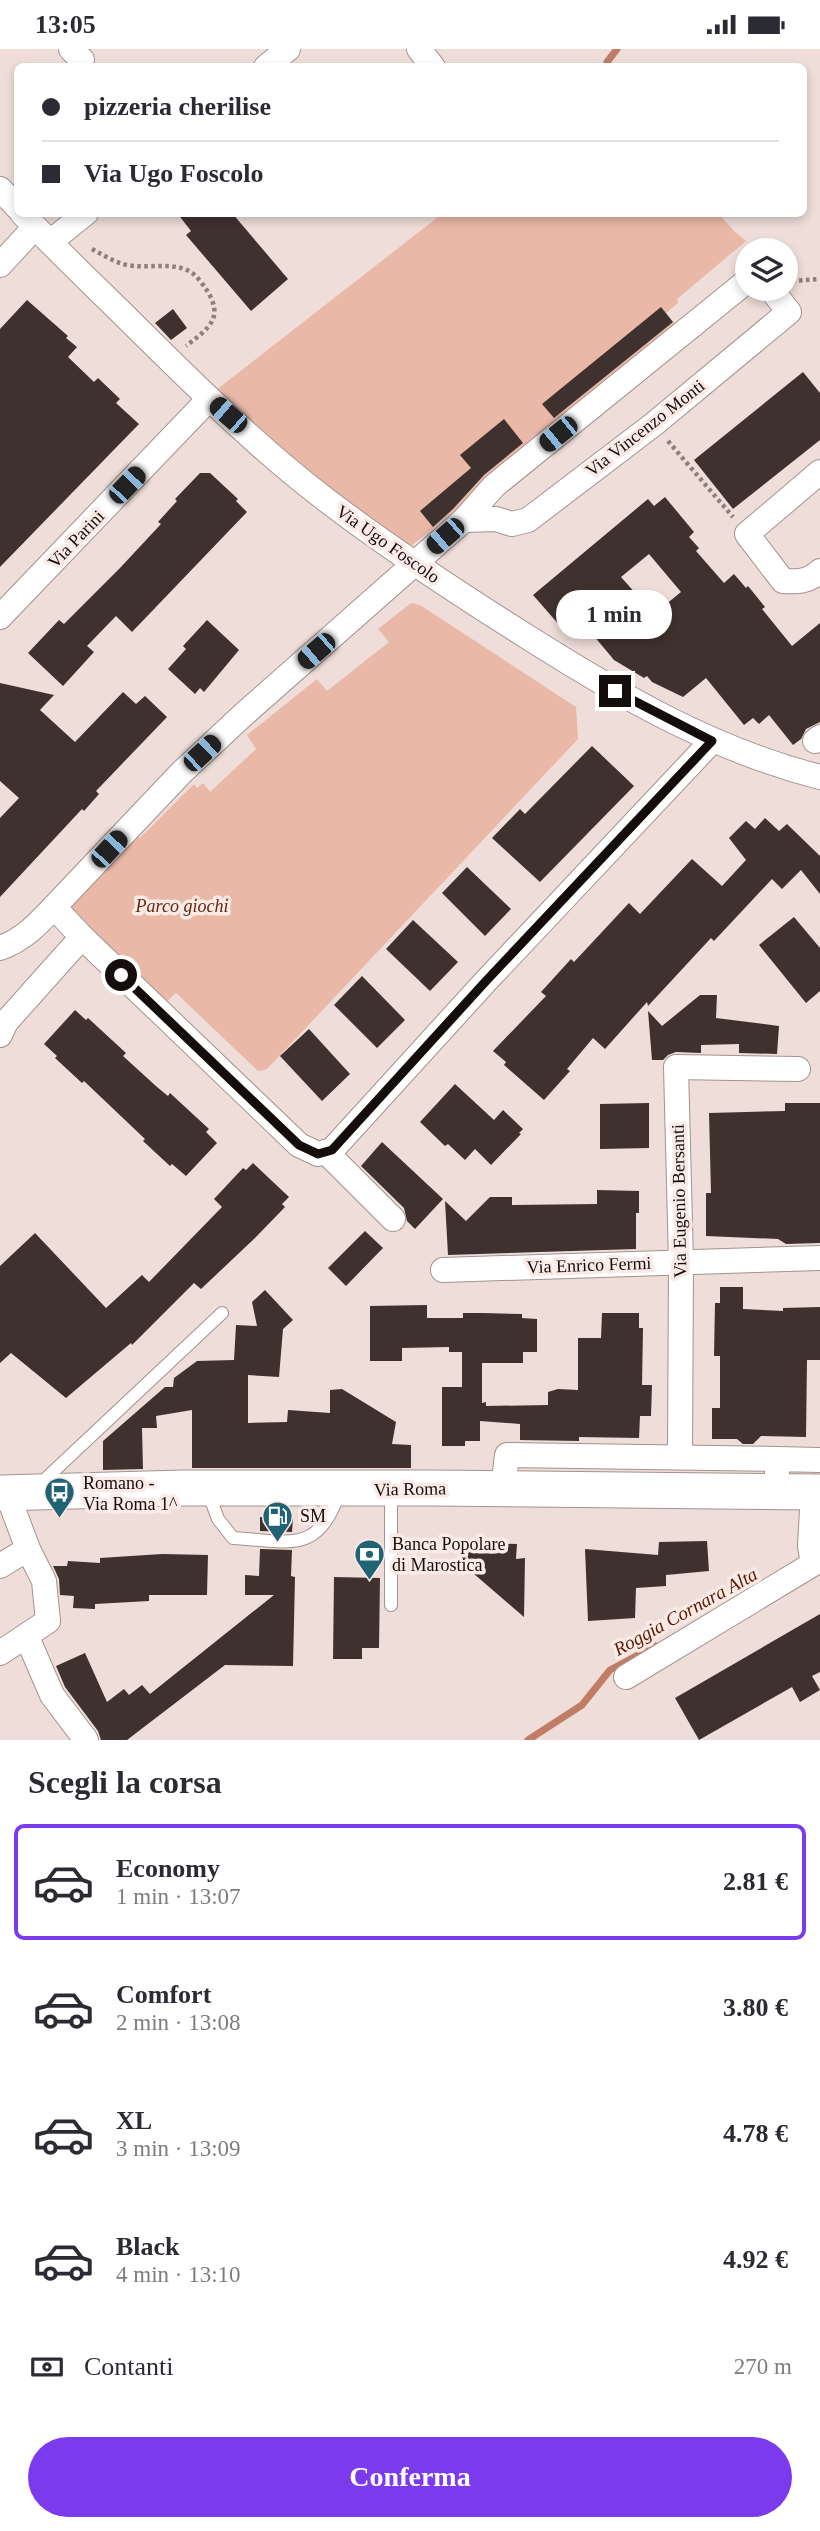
<!DOCTYPE html>
<html lang="it">
<head>
<meta charset="utf-8">
<style>
  body { margin:0; font-family:"Times New Roman",serif; background:#f2f2f3; color:#2b2b33; height:100vh; display:flex; flex-direction:column; font-size:26px; white-space:nowrap }
  * { box-sizing:border-box; margin:0 }
  p { font-size:23px; color:#7c7c81 }
  .icon { flex:none; width:38px; height:38px; fill:none; stroke:currentColor; stroke-width:2; stroke-linecap:round; stroke-linejoin:round }
  .map { position:relative; height:1691px; overflow:hidden }
  .side { display:flex; flex-direction:column; background:#fff; flex:1 }
  .side>* { flex:none }
  .top-card { position:absolute; left:14px; top:14px; width:793px; height:154px; border-radius:10px; box-shadow:0 4px 10px #0003; display:grid; align-content:center; height:154px; padding:0 28px; background:#fff }
  .fabs { position:absolute; left:735px; top:189px; display:grid; gap:14px }
  .fabs a { display:grid; place-items:center; width:63px; height:63px; border-radius:50%; background:#fff; box-shadow:0 4px 10px #0003; font-size:35px }
  .end { position:absolute; width:32px; height:32px; margin:-16px; border:9px solid #130e0c; background:#fff; box-shadow:0 0 0 4px #fff }
  .from { border-radius:50% }
  .bubble { position:absolute; height:49px; border-radius:24px; background:#fff; box-shadow:0 4px 10px #0003; font-size:23px; font-weight:700; line-height:49px; text-align:center }
  .car { position:absolute; width:21px; height:42px; margin:-21px -10px; border-radius:9px; box-shadow:0 0 5px 2px #0007; background:linear-gradient(#222 24%,#8ab4d8 0 40%,#222 0 76%,#8ab4d8 0 86%,#222 0) }
  .top-card b { display:flex; align-items:center; gap:24px; height:66px; font-size:26px }
  .top-card b+b { border-top:2px solid #e1e1e2 }
  .top-card i { width:18px; height:18px; background:#2b2b33 }
  ul { padding:0; list-style:none }
  li { display:flex; align-items:center; gap:21px; height:116px; margin:0 14px 10px; padding:0 14px; border:4px solid transparent; border-radius:10px }
  li div { flex:1 }
  li b { display:block; font-size:26px }
  li em { font-style:normal; font-weight:700 }
  li.selected { border-color:#7c3aed }
  li>.icon { width:63px; height:63px; stroke-width:1.5 }
  h2 { padding:0 28px; font-size:32px; line-height:84px }
  .pay { display:flex; align-items:center; gap:18px; height:77px; padding:0 28px; font-size:26px }
  .pay p { margin-inline-start:auto }
  .cta { display:flex; gap:14px; margin-top:auto; padding:14px 28px }
  .cta a { flex:1; height:80px; border-radius:42px; background:#7c3aed; color:#fff; font-size:28px; font-weight:700; line-height:80px; text-align:center }
  .status { display:flex; justify-content:space-between; align-items:center; height:49px; padding:0 35px; background:#fff; direction:ltr }
  .status svg { height:19px; fill:currentColor }
  .map>svg:first-child { display:block }
  .green { fill:#eab8a7 }
  .lines { fill:none; stroke-linecap:round; stroke-linejoin:round }
  .stream { stroke:#c07c65; stroke-width:7 }
  .building { fill:#3f322e; fill-rule:evenodd }
  .service-casing { stroke:#a2938e; stroke-width:14 }
  .minor-casing { stroke:#a2938e; stroke-width:26 }
  .secondary-casing { stroke:#a2938e; stroke-width:37 }
  .path { stroke:#8b807c; stroke-width:4.5; stroke-dasharray:3.5 3.5; stroke-linecap:butt }
  .service { stroke:#fff; stroke-width:12 }
  .minor { stroke:#fff; stroke-width:24 }
  .secondary { stroke:#fff; stroke-width:35 }
  .route { stroke:#130e0c; stroke-width:9 }
  .labels { text-anchor:middle; stroke-width:7; stroke-linejoin:round; paint-order:stroke }
  .street-label { font-size:18px; fill:#130e0c; stroke:#fbeae5 }
  .park-label { font-size:18px; font-style:italic; fill:#65260f; stroke:#fbeae5 }
  .poi-label { font-size:18px; fill:#130e0c; stroke:#fbeae5; text-anchor:start }
  .water-label { font-size:19px; font-style:italic; fill:#571901; stroke:#fbeae5 }
</style>
</head>
<body>
<div class="status"><b>13:05</b><svg viewBox="0 0 49 12"><path d="M0 12V9h3v3zM5 12V6h3v6zM10 12V3h3v9zM15 12V0h3v12zM26 1h20v11H26zM47 4h2v5h-2z"/></svg></div>
<div class="map">
<svg width="820" height="1691" viewBox="0 0 820 1691">
  <rect width="100%" height="100%" fill="#eeddd8"/>
  <g class="green">
    <polygon points="442,165 719,165 734,182 746,192 677,250 678,254 666,264 679,281 411,497 406,498 211,345"/>
    <polygon points="411,554 420,556 576,658 578,690 267,1020 258,1022 176,944 159,959 68,859 136,787 140,789 194,735 197,739 203,734 210,743 256,700 247,686 317,630 327,642 389,593 378,580"/>
  </g>
  <g class="lines">
    <g class="stream">
      <polyline points="607,13 617,0"/>
      <polyline points="528,1691 582,1656 610,1621 655,1597"/>
    </g>
  </g>
  <g class="building">
    <polygon points="177,164 232,164 288,230 251,262 186,186 191,182"/>
    <polygon points="27,251 68,287 66,289 77,298 68,308 94,333 98,329 120,350 116,354 139,375 0,518 0,280"/>
    <polygon points="661,258 673,273 554,369 542,355"/>
    <polygon points="173,260 187,279 171,291 155,274"/>
    <polygon points="803,323 820,344 820,391 733,460 694,411"/>
    <polygon points="504,370 523,394 484,426 453,460 433,478 420,462 471,419 460,406"/>
    <polygon points="200,424 210,424 238,450 236,452 247,463 132,583 116,567 87,597 94,603 63,637 28,604 59,571 64,575 120,519 161,475 158,473 177,452 175,450"/>
    <path d="M665 448 694 483 689 488 699 499 696 502 724 534 734 525 746 539 748 537 765 558 762 560 792 597 820 574V673L806 680 801 690 793 696 769 666 759 675 753 669 744 676 706 629 683 648 652 633 647 627 644 629 614 611 589 581 578 590 565 575 561 578 533 546 648 450 654 457ZM649 505 681 543 654 565 621 528Z"/>
    <polygon points="207,571 239,601 204,643 200,639 195,645 168,620 186,600 183,597"/>
    <polygon points="0,634 54,646 40,661 75,693 123,643 136,655 145,647 167,668 96,742 99,745 84,762 82,760 0,848 0,769 19,749 0,732"/>
    <polygon points="592,697 634,737 540,833 492,789 520,760 525,765"/>
    <polygon points="765,769 779,782 787,775 820,807 820,845 801,821 782,840 772,830 714,892 711,889 648,957 647,953 605,1000 593,989 567,1020 570,1022 544,1051 504,1016 506,1013 493,1002 546,947 541,943 571,910 574,913 629,854 640,865 692,810 722,837 746,811 729,789 746,772 755,780"/>
    <polygon points="467,818 511,860 485,887 442,844"/>
    <polygon points="794,868 820,899 820,942 806,954 759,896"/>
    <polygon points="413,871 458,913 430,942 386,900"/>
    <polygon points="362,927 405,971 377,999 334,956"/>
    <polygon points="700,946 717,946 716,969 779,977 777,1005 739,1004 739,995 701,996 701,1004 676,1003 668,1006 663,1011 652,1011 648,962 662,977"/>
    <polygon points="75,961 86,971 88,969 126,1004 123,1007 157,1038 168,1047 170,1044 209,1080 206,1083 217,1094 186,1127 172,1115 170,1117 143,1092 145,1090 84,1032 82,1034 55,1009 57,1007 44,995"/>
    <polygon points="309,980 350,1025 322,1052 280,1007"/>
    <polygon points="455,1035 494,1071 503,1061 523,1080 519,1084 521,1085 491,1116 475,1100 465,1111 448,1095 445,1097 420,1073"/>
    <polygon points="649,1054 649,1099 600,1100 600,1055"/>
    <polygon points="785,1054 820,1054 820,1194 786,1195 778,1190 706,1187 706,1144 711,1144 709,1064 785,1062"/>
    <polygon points="382,1093 443,1150 415,1180 407,1172 404,1159 361,1117"/>
    <polygon points="253,1114 289,1148 282,1155 285,1158 255,1189 201,1240 194,1234 132,1296 131,1294 66,1349 11,1304 0,1314 0,1217 35,1184 106,1259 142,1226 149,1233 222,1158 214,1150 243,1119 246,1121"/>
    <polygon points="597,1141 639,1142 639,1164 636,1164 636,1200 448,1206 445,1152 466,1172 490,1148 512,1148 512,1156 597,1155"/>
    <polygon points="365,1182 383,1199 346,1237 328,1219"/>
    <polygon points="720,1238 743,1238 743,1260 783,1262 783,1259 820,1258 820,1311 807,1311 806,1388 761,1387 753,1395 743,1395 737,1390 712,1390 712,1359 720,1359 720,1307 714,1307 715,1254 720,1254"/>
    <polygon points="265,1241 293,1271 283,1280 279,1328 248,1326 248,1374 287,1373 288,1361 330,1364 330,1341 342,1340 396,1373 392,1395 411,1396 411,1419 192,1419 192,1361 156,1367 157,1379 142,1379 143,1420 103,1421 103,1392 165,1338 173,1338 174,1329 197,1312 234,1311 236,1276 257,1277 252,1253"/>
    <polygon points="427,1256 427,1269 463,1269 463,1264 482,1264 522,1265 522,1269 537,1270 537,1303 523,1303 523,1314 482,1314 482,1354 486,1353 486,1357 548,1356 548,1343 558,1340 578,1341 578,1289 601,1289 602,1264 639,1264 639,1279 643,1279 642,1336 652,1336 651,1367 640,1367 639,1389 579,1388 579,1392 520,1391 520,1375 480,1372 480,1392 465,1392 465,1397 442,1397 442,1338 462,1338 462,1303 449,1303 449,1298 402,1299 402,1312 370,1312 370,1257"/>
    <polygon points="260,1468 293,1469 292,1483 260,1482"/>
    <polygon points="707,1492 709,1522 666,1526 666,1537 636,1539 635,1569 588,1572 585,1500 658,1506 659,1493"/>
    <polygon points="460,1494 517,1495 516,1510 525,1509 524,1568 459,1512"/>
    <polygon points="260,1500 292,1501 291,1527 295,1528 293,1617 225,1616 127,1691 101,1691 98,1682 65,1638 56,1617 85,1604 107,1653 124,1640 129,1646 142,1636 150,1645 274,1546 245,1546 245,1526 259,1527"/>
    <polygon points="162,1505 208,1506 207,1546 149,1546 149,1552 95,1555 95,1560 73,1559 74,1547 60,1546 59,1530 53,1517 67,1517 68,1512 100,1514 100,1509"/>
    <polygon points="334,1528 380,1529 379,1599 362,1599 362,1610 333,1610"/>
    <polygon points="820,1565 820,1623 812,1627 820,1641 800,1653 792,1638 699,1691 675,1649"/>
  </g>
  <g class="lines">
    <defs>
      <g id="service">
        <polyline points="39,1436 222,1264"/>
        <polyline points="391,1441 391,1556"/>
        <path d="M208 1443 218 1470 233 1489C289 1492 319 1507 340 1441"/>
      </g>
      <g id="minor">
        <polyline points="71,0 82,11"/>
        <polyline points="419,0 433,18"/>
        <polyline points="266,18 288,0"/>
        <polyline points="0,140 18,159"/>
        <path d="M22 164C59 204 100 242 138 280 197 338 256 397 321 447 387 498 456 543 526 587 619 646 713 701 820 728"/>
        <polyline points="50,193 86,164"/>
        <polyline points="0,216 35,178"/>
        <path d="M820 423 747 485 783 532C797 533 808 533 820 522"/>
        <polyline points="464,471 496,470 512,475 528,471 654,375 789,263 771,240"/>
        <polyline points="0,568 209,350"/>
        <polyline points="815,692 820,688"/>
        <polyline points="54,858 182,723 243,666 464,471 494,437 747,232"/>
        <path d="M0 899C23 891 38 875 54 858L82 888 299 1096 318 1105 332 1101 486 932 712 692"/>
        <polyline points="0,986 6,973 82,888"/>
        <polyline points="326,1103 393,1170"/>
        <polyline points="443,1221 820,1209"/>
        <polyline points="680,1408 681,1213 676,1018 798,1020"/>
        <polyline points="777,1427 777,1410 820,1411"/>
        <polyline points="503,1440 507,1406 777,1410"/>
        <polyline points="0,1517 28,1500"/>
        <polyline points="27,1588 52,1646 86,1691"/>
        <polyline points="0,1604 48,1572 44,1532 28,1500 7,1444"/>
        <polyline points="626,1628 813,1515 810,1497 813,1443"/>
      </g>
      <polyline id="secondary" points="0,1444 184,1439 431,1439 820,1443"/>
    </defs>
    <use href="#service" class="service-casing"/>
    <use href="#minor" class="minor-casing"/>
    <use href="#secondary" class="secondary-casing"/>
    <g class="path">
      <path d="M92 200C103 206 114 213 127 216 146 220 168 213 187 221 195 224 201 233 206 240 225 269 209 279 186 297"/>
      <polyline points="792,232 820,230"/>
      <polyline points="668,392 733,468"/>
    </g>
    <use href="#service" class="service"/>
    <use href="#minor" class="minor"/>
    <use href="#secondary" class="secondary"/>
  </g>
  <g class="lines">
    <polyline class="route" points="121,926 299,1096 318,1105 332,1101 486,932 712,692 615,642"/>
  </g>
  <defs>
    <symbol id="bus-pin" viewBox="-11 -11 22 30"><path d="M0 17L-7.5 6A9.5 9.5 0 1 1 7.5 6Z" fill="#1f6375" stroke="#fbeae5"/><path d="M-5-6H5V4H4V6H2V4H-2V6H-4V4H-5ZM-3.5-4V0h7V-4ZM-3.5 1.2v1.5H-2V1.2ZM2 1.2v1.5H3.5V1.2Z" fill="#fff"/></symbol>
    <symbol id="fuel-pin" viewBox="-11 -11 22 30"><path d="M0 17L-7.5 6A9.5 9.5 0 1 1 7.5 6Z" fill="#1f6375" stroke="#fbeae5"/><path d="M-5.5-6h7V0h2V4h1.3V-2.5L3-4.5l.8-.8L6-3V5H2.5V1h-1V6h-7ZM-4.2-4.7v3.2H.2V-4.7Z" fill="#fff"/></symbol>
    <symbol id="bank-pin" viewBox="-11 -11 22 30"><path d="M0 17L-7.5 6A9.5 9.5 0 1 1 7.5 6Z" fill="#1f6375" stroke="#fbeae5"/><path d="M-6-4H6V4H-6ZM0-2.3a2.3 2.3 0 1 0 0 4.6a2.3 2.3 0 1 0 0-4.6Z" fill="#fff"/></symbol>
  </defs>
  <g fill-rule="evenodd">
    <use href="#bus-pin" x="42" y="1426" width="35" height="47"/>
    <use href="#fuel-pin" x="260" y="1450" width="35" height="47"/>
    <use href="#bank-pin" x="352" y="1488" width="35" height="47"/>
  </g>
  <g class="labels">
    <g class="street-label">
      <text transform="translate(645 379) rotate(-38)" y="6">Via Vincenzo Monti</text>
      <text transform="translate(76 490) rotate(-46)" y="6">Via Parini</text>
      <text transform="translate(388 495) rotate(35)" y="6">Via Ugo Foscolo</text>
      <text transform="translate(679 1152) rotate(-91)" y="6">Via Eugenio Bersanti</text>
      <text transform="translate(589 1216) rotate(-2)" y="6">Via Enrico Fermi</text>
      <text transform="translate(410 1440) rotate(-1)" y="6">Via Roma</text>
    </g>
    <g class="park-label">
      <text x="182" y="863">Parco giochi</text>
    </g>
    <g class="poi-label">
      <text x="83" y="1440">Romano -<tspan x="83" dy="21">Via Roma 1^</tspan></text>
      <text x="300" y="1473">SM</text>
      <text x="392" y="1501">Banca Popolare<tspan x="392" dy="21">di Marostica</tspan></text>
    </g>
    <g class="water-label">
      <text transform="translate(685 1562) rotate(-29)" y="7">Roggia Cornara Alta</text>
    </g>
  </g>
</svg>
<div class="fabs">
<a><svg class="icon" aria-label="layers" viewBox="0 0 24 24"><path d="M12 4l9 5-9 5-9-5zM3 14l9 5 9-5"/></svg></a>
</div>
<i class="end from" style="left:121px;top:926px"></i>
<i class="end" style="left:615px;top:642px"></i>
<div class="bubble" style="left:556px;top:541px;width:116px">1 min</div>
<i class="car" style="left:228px;top:366px;rotate:311deg"></i>
<i class="car" style="left:558px;top:385px;rotate:231deg"></i>
<i class="car" style="left:127px;top:436px;rotate:44deg"></i>
<i class="car" style="left:445px;top:487px;rotate:229deg"></i>
<i class="car" style="left:316px;top:602px;rotate:229deg"></i>
<i class="car" style="left:202px;top:704px;rotate:47deg"></i>
<i class="car" style="left:109px;top:800px;rotate:43deg"></i>
<div class="top-card">
<b><i class="from"></i>pizzeria cherilise</b>
<b><i></i>Via Ugo Foscolo</b>
</div>
</div>
<section class="side">
<h2>Scegli la corsa</h2>
<ul>
<li class="selected"><svg class="icon" aria-label="car" viewBox="0 0 24 24"><path d="M5 17H2v-5l4-1 3-4h7l3 4 3 1v5h-3M9 17h6M6 11h13"/><circle cx="7" cy="17" r="2"/><circle cx="17" cy="17" r="2"/></svg><div><b>Economy</b><p>1 min · 13:07</p></div><em>2.81 €</em></li>
<li><svg class="icon" aria-label="car" viewBox="0 0 24 24"><path d="M5 17H2v-5l4-1 3-4h7l3 4 3 1v5h-3M9 17h6M6 11h13"/><circle cx="7" cy="17" r="2"/><circle cx="17" cy="17" r="2"/></svg><div><b>Comfort</b><p>2 min · 13:08</p></div><em>3.80 €</em></li>
<li><svg class="icon" aria-label="car" viewBox="0 0 24 24"><path d="M5 17H2v-5l4-1 3-4h7l3 4 3 1v5h-3M9 17h6M6 11h13"/><circle cx="7" cy="17" r="2"/><circle cx="17" cy="17" r="2"/></svg><div><b>XL</b><p>3 min · 13:09</p></div><em>4.78 €</em></li>
<li><svg class="icon" aria-label="car" viewBox="0 0 24 24"><path d="M5 17H2v-5l4-1 3-4h7l3 4 3 1v5h-3M9 17h6M6 11h13"/><circle cx="7" cy="17" r="2"/><circle cx="17" cy="17" r="2"/></svg><div><b>Black</b><p>4 min · 13:10</p></div><em>4.92 €</em></li>
</ul>
<div class="pay"><svg class="icon" aria-label="cash" viewBox="0 0 24 24"><path d="M3 7h18v10H3z"/><circle cx="12" cy="12" r="2"/></svg>Contanti<p>270 m</p></div>
<div class="cta"><a>Conferma</a></div>
</section>
</body>
</html>
